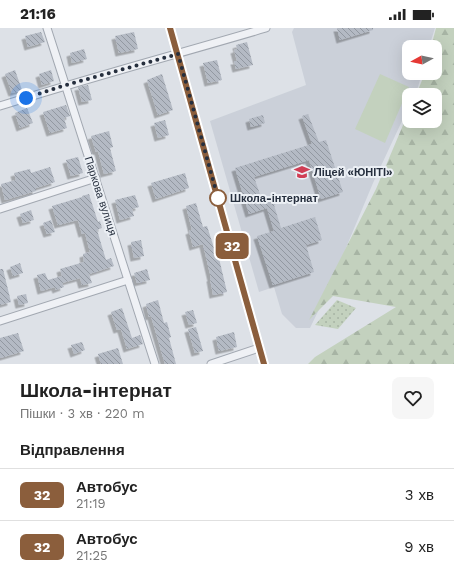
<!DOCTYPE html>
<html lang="uk">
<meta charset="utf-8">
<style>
:root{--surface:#fff;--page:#f6f6f6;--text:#222;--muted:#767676;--line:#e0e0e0}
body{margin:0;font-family:"Work Sans",sans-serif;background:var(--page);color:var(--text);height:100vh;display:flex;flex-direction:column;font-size:15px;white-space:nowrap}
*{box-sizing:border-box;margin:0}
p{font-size:13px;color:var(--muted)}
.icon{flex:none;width:22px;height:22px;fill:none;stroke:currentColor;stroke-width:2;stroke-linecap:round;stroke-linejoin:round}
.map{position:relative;height:336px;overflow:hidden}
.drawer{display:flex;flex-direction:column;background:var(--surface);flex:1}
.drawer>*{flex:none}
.badge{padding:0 8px;border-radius:6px;font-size:14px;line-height:26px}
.needle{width:26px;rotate:262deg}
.tools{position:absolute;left:402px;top:12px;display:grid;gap:8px}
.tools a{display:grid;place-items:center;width:40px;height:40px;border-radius:8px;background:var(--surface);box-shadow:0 4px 16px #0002;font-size:20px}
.you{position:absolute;width:20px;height:20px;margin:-10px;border:3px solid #fff;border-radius:50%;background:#1a73e8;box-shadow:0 0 0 6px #1a73e833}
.map>.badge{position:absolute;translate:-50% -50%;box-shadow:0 0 0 2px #fff}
h2{padding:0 20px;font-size:15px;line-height:36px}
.round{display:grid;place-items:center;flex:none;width:42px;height:42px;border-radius:8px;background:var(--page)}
.headline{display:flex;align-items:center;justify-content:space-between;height:68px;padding:0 20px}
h1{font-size:19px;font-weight:800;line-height:30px}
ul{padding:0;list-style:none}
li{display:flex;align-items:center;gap:12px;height:52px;padding:0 20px;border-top:1px solid var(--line)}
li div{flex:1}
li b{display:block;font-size:15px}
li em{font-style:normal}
li .badge{min-width:44px;font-weight:700;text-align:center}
.status{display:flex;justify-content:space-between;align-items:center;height:28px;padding:0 20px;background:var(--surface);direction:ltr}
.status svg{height:11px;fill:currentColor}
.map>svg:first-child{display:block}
.built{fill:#cbd0d9}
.forest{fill:url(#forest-firs)}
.park{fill:url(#park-dots)}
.garden{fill:#c3d1be}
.building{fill:url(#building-back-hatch);filter:url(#shadow)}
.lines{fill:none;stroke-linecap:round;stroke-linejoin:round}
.street-casing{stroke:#a2a8b1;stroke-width:9}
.street{stroke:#eff1f5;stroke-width:7}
.secondary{stroke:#fff;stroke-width:10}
.line-casing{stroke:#fff;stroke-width:9}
.line{stroke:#8b5e3c;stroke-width:6}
.walk{stroke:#262f3e;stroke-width:4;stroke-dasharray:0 7.2}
.stop-dot{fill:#fff;stroke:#8b5e3c;stroke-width:2}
.labels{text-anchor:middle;stroke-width:4;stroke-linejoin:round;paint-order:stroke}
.poi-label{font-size:11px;font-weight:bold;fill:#262f3e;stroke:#ecf0f5;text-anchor:start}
.street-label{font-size:11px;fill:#262f3e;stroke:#ecf0f5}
.stop-label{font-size:11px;font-weight:bold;fill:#262f3e;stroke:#ecf0f5;text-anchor:start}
</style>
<div class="status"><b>21:16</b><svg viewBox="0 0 49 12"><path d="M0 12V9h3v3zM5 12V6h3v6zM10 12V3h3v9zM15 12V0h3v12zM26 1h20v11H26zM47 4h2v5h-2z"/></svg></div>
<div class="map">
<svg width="454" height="336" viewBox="0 0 454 336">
<defs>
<pattern id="forest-firs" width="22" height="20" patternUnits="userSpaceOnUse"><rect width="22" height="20" fill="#c3d1be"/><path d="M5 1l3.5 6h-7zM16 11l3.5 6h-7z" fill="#a7b4a4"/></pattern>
<pattern id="park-dots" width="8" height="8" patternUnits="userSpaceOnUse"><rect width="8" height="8" fill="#c3d1be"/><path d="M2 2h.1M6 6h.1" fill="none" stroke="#a7b4a4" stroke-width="1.8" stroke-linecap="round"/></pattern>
<pattern id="building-back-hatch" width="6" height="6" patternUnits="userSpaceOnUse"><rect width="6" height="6" fill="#b4bac4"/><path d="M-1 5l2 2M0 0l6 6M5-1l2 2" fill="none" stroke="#9298a1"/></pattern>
<filter id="shadow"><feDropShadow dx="-3.5" dy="3.5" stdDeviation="0" flood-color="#0004"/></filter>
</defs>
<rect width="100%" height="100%" fill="#dde1e7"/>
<polygon class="built" points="294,0 435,0 429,19 409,19 409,45 422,45 418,59 414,67 409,67 409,78 373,155 328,263 310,300 296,300 282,286 274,259 259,264 210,93 306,57 292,4"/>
<polygon class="forest" points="436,0 454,0 454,336 308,336 315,329 396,279 333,268 309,292 376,161 409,83 409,93 435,93 435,67 416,67 425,45 435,45 435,19 431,19"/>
<polygon class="park" points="337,272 356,280 338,301 315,297"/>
<polygon class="garden" points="380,46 409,59 385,115 355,101"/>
<g class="building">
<polygon points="337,0 373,0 373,2 340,12"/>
<polygon points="41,4 45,14 28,19 25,8"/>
<polygon points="134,4 138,21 119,25 115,8"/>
<polygon points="247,14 253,37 236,41 234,33 237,33 234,22 237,21 236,17"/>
<polygon points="84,21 87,31 72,35 70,25"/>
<polygon points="217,32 222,52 208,55 203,35"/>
<polygon points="15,42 22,62 12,65 5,46"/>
<polygon points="51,42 54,53 42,57 39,46"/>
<polygon points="162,46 173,82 158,87 147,52"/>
<polygon points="88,57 92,72 82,74 78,59"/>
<polygon points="66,77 70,88 64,90 67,100 50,105 43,84"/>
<polygon points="27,80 33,95 20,100 15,85"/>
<polygon points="308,86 319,114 326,112 343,164 321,171 309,132 254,149 262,172 273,168 276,176 274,177 281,200 315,189 322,212 306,217 314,244 273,257 257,208 274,203 267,180 249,186 235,140 312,116 302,88"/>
<polygon points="263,87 265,95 251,99 249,91"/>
<polygon points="165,92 169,107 158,110 154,95"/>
<polygon points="109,103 113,119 110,120 116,143 104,146 98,123 96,124 91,108"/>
<polygon points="78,129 83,145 71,148 66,132"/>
<polygon points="50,139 55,154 36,160 36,163 5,172 1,156 16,152 14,145 30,141 31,145"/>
<polygon points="185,145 189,160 156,171 151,155"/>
<polygon points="89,166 98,194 100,193 102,200 97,202 106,232 111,230 114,238 89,246 92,255 82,257 80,250 62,255 64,259 56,262 55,259 41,263 37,247 45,245 48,252 62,248 60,241 84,234 83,226 90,224 85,205 82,206 78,192 58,197 52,178 82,169 82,168"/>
<polygon points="135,167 139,179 132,181 134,188 120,192 115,172"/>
<polygon points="196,175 203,199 207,198 215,223 217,222 227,264 213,267 210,250 211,250 203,216 193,219 189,203 192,202 186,178"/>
<polygon points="31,182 34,192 23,195 20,186"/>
<polygon points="51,192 55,204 47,206 43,195"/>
<polygon points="141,212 144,228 134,230 131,214"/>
<polygon points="20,235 23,245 13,248 10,239"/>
<polygon points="0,241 3,241 11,274 0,277"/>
<polygon points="147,241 150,252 137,255 134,245"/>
<polygon points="26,266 28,275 19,277 17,268"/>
<polygon points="158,272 164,295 167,294 171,309 169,310 176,336 165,336 151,288 149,289 146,276"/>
<polygon points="122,280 132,310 140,307 143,316 127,321 121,301 117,302 111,284"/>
<polygon points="193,282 197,295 189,297 185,284"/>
<polygon points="196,299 203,323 195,325 188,301"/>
<polygon points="234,304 237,319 219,323 216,309"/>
<polygon points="18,305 24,323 0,330 0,310"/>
<polygon points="82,314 85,322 74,326 71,317"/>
<polygon points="118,320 123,336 101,336 98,326"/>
</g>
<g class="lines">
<defs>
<g id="street">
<polyline points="47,0 155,336"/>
<path d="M 0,78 C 88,50 178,26 266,0"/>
<polyline points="0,181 96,150"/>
<polyline points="0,293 128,252"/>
<polyline points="211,336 259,320"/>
</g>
</defs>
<use href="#street" class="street-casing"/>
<use href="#street" class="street"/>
<polyline class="secondary" points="170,0 264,336"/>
</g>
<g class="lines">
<defs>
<polyline id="line" points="170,0 264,336"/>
</defs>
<use href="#line" class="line-casing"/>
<use href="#line" class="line"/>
<polyline class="walk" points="26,70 66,57 178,26 218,170"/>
</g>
<defs>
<symbol id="school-bare" viewBox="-9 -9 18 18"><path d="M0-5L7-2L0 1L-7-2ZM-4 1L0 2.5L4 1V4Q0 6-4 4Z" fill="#d03e55" stroke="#ecf0f5" stroke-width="2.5" paint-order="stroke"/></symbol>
</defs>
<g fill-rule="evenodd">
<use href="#school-bare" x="291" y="133" width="22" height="22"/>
</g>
<circle class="stop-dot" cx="218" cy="170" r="8"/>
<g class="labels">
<g class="poi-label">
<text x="314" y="148">Ліцей «ЮНІТІ»</text>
</g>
<g class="street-label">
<text transform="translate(101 168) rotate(72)" y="4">Паркова вулиця</text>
</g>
<g class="stop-label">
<text x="230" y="174">Школа-інтернат</text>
</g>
</g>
</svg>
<div class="tools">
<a><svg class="needle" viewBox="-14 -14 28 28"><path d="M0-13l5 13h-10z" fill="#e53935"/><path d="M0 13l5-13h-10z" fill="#767676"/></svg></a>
<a><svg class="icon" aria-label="layers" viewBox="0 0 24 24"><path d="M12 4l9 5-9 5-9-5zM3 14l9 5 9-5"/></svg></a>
</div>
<div class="you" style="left:26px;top:70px"></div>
<b class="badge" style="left:232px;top:218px;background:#8b5e3c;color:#fff">32</b>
</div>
<section class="drawer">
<div class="headline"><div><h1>Школа-інтернат</h1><p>Пішки · 3 хв · 220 m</p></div><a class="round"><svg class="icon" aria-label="heart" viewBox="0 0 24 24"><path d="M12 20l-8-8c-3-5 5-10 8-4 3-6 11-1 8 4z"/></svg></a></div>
<h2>Відправлення</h2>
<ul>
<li><span class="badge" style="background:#8b5e3c;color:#fff">32</span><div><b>Автобус</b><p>21:19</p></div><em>3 хв</em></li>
<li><span class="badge" style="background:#8b5e3c;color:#fff">32</span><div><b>Автобус</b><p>21:25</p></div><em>9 хв</em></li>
</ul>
</section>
